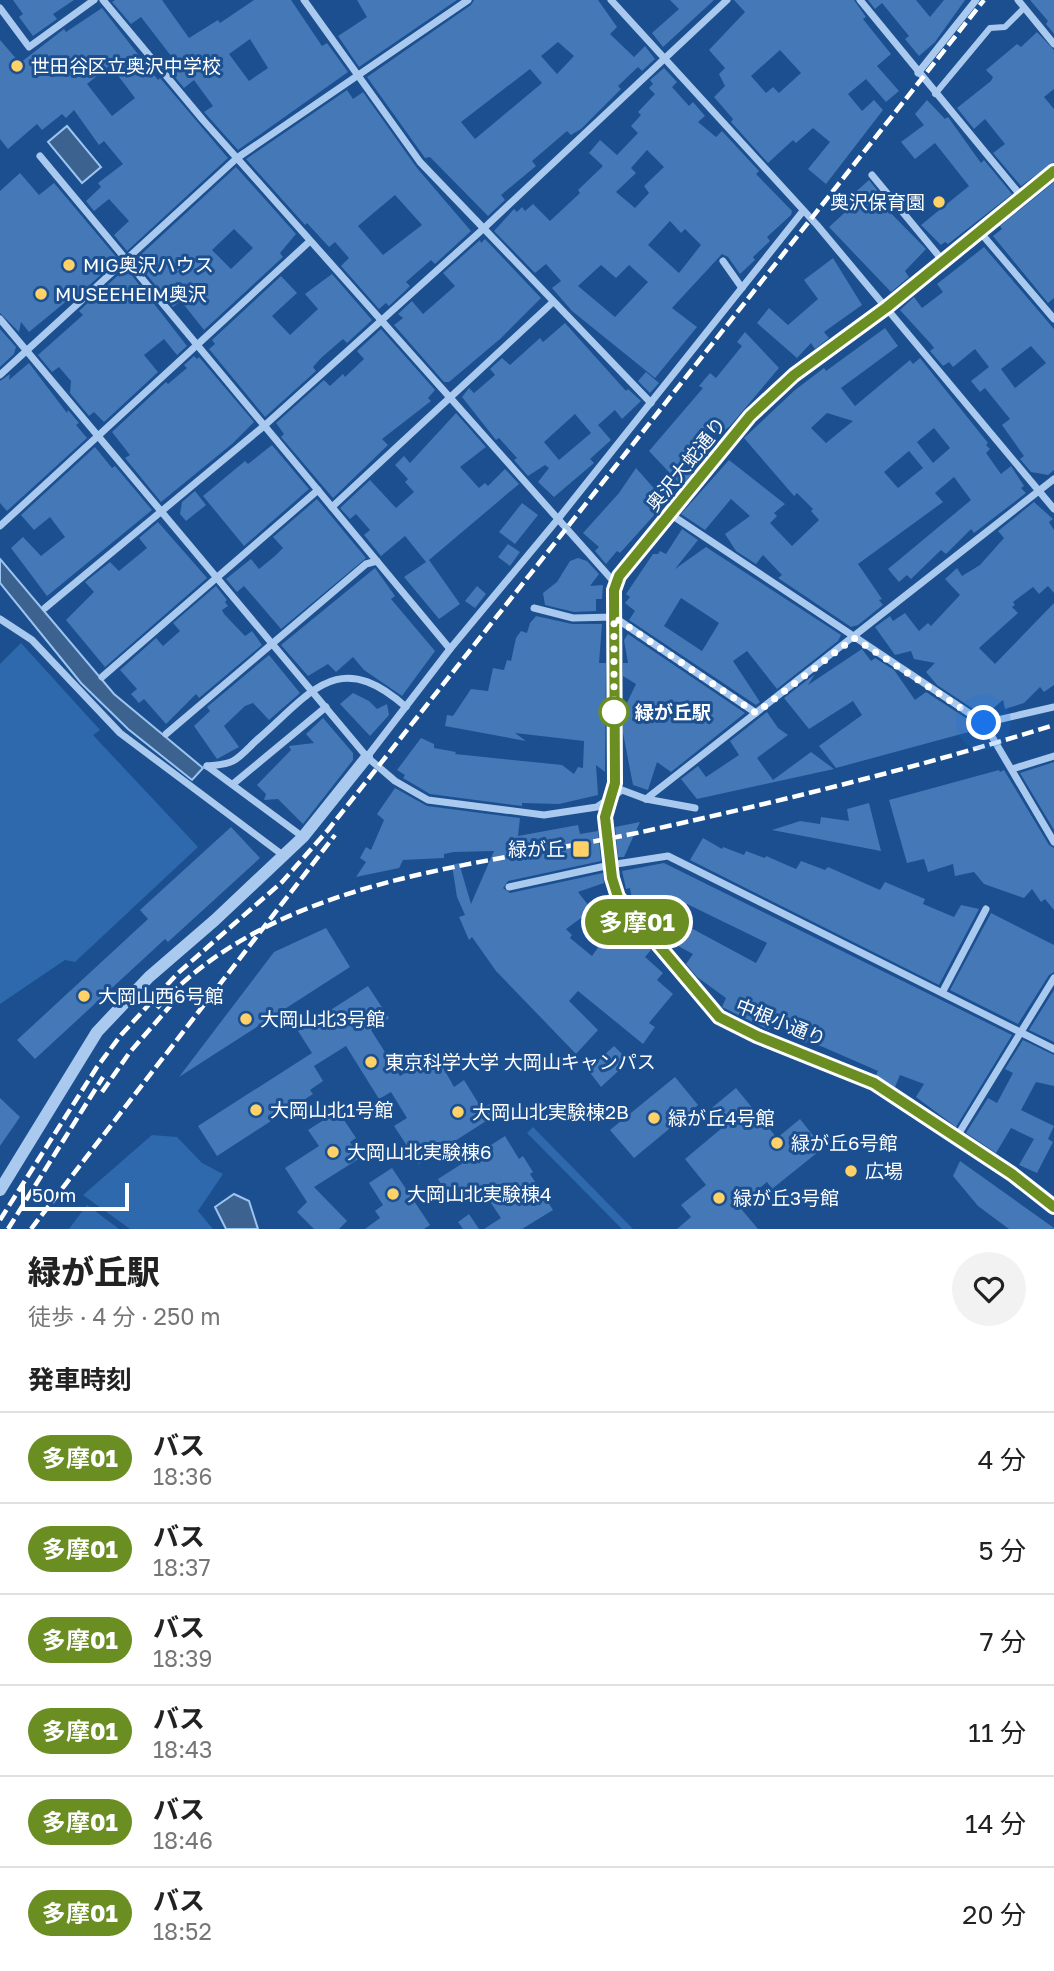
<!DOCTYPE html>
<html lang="ja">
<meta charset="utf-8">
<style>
:root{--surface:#fff;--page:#f2f2f2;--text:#222;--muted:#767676;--line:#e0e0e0}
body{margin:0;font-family:"Golos Text","Noto Sans JP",sans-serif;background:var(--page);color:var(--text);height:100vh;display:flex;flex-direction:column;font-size:26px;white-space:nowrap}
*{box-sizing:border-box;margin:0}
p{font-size:23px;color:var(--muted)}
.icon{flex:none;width:38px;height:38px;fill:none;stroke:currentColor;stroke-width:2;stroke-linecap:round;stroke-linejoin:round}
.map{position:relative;height:1229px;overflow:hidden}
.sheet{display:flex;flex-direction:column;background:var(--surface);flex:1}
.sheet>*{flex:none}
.badge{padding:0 14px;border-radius:23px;font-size:24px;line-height:46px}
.scale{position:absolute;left:21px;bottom:18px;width:108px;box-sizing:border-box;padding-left:7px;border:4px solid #fff;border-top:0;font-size:19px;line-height:24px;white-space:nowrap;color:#fff;-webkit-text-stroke:5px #1b4f8f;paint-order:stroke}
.you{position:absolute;width:35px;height:35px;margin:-18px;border:5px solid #fff;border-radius:50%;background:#1a73e8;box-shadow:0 0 0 10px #1a73e833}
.map>.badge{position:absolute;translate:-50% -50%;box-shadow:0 0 0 4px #fff}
h2{padding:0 28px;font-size:26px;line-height:63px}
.round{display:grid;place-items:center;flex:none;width:74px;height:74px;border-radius:37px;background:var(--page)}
.overview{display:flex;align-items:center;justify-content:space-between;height:119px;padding:0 28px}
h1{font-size:33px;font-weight:800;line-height:52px}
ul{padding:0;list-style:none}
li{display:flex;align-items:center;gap:21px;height:91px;padding:0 28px;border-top:2px solid var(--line)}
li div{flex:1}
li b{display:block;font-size:26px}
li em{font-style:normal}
li .badge{min-width:77px;font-weight:700;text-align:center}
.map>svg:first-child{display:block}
.green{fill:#2e69ad}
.water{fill:#3c6290;stroke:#9cc4f0;stroke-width:2}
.building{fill:#4478b7;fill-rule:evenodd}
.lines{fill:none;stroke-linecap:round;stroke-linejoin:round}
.pedestrian{stroke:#a9c9ee;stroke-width:6}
.minor{stroke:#a9c9ee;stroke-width:7}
.tertiary{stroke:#a9c9ee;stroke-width:12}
.rail{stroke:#fff;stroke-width:4.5;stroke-dasharray:12 5;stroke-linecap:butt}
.line-casing{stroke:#fff;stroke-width:16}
.line{stroke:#6b8e23;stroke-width:10}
.walk{stroke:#fff;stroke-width:7;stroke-dasharray:0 12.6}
.poi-dot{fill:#ffd166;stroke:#1b4f8f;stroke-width:2.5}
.stop-dot{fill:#fff;stroke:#6b8e23;stroke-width:3.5}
.labels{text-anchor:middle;stroke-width:6;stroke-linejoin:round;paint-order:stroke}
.poi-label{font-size:19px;fill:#fff;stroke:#1b4f8f;text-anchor:start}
.street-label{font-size:19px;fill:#fff;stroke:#1b4f8f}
.stop-label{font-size:19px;font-weight:bold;fill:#fff;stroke:#1b4f8f;text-anchor:start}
</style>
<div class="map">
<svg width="1054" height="1229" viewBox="0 0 1054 1229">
<rect width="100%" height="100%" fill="#1b4f8f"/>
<g class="green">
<polygon points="21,643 100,730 93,735 198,847 75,962 65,960 0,1004 0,664"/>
<polygon points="533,1127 633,1229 622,1229 527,1133"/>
<polygon points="152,1135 177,1137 202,1163 223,1174 198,1211 213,1229 130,1229 83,1195"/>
<polygon points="87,1205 119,1229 120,1229 69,1229"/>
</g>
<g class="water">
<polygon points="67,126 101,167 82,183 48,142"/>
<polygon points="0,559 114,694 203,768 192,780 128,729 81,683 0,583"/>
<polygon points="234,1194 249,1201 258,1229 226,1229 215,1207"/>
</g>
<g class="building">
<polygon points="13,0 74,0 53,14 57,19 33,36 19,17 23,14"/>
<path d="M 115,0 L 162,0 L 189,38 L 218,20 L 220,23 L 254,0 L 291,0 L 322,46 L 327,43 L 348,72 L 238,150 L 204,112 L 213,106 L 194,80 L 184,88 L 170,71 L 178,65 L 141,17 L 131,24 L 112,2 ZM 250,39 L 268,68 L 249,81 L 229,54 Z"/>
<polygon points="357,0 457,0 359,67 338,36 367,17"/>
<path d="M 474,0 L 598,0 L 617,27 L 610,34 L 634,57 L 645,46 L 655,59 L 642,71 L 638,67 L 618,86 L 621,89 L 581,129 L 571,135 L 567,131 L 532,161 L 536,166 L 501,195 L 505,200 L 488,216 L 430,157 L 425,158 L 367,77 L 471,5 ZM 558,42 L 574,56 L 557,74 L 541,56 ZM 530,69 L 542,83 L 475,139 L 461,122 Z"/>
<polygon points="670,0 714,0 663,47 652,33 679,9"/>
<path d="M 734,0 L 854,0 L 866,17 L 863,19 L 891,54 L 877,66 L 899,91 L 886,102 L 866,79 L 848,94 L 862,111 L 874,100 L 883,110 L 826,184 L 808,169 L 830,142 L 813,128 L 796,143 L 793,140 L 768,163 L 731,122 L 733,119 L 714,97 L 725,86 L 719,74 L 725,68 L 709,50 L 745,12 ZM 780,50 L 801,73 L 779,93 L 773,87 L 766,93 L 751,76 Z"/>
<polygon points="868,0 916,0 930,17 944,0 965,0 935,42 919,56 905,39 909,36 882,3 875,9"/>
<polygon points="1030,0 1054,0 1054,34 1046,24 1048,21"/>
<path d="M 102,8 L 158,80 L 160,78 L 228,158 L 127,251 L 114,235 L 129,221 L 109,199 L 94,211 L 86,201 L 101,187 L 98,183 L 123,164 L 104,141 L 99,145 L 74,110 L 66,118 L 62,114 L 42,130 L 37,124 L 8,149 L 0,139 L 0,40 L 20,63 L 64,29 L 66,32 ZM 110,65 L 135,98 L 112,116 L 87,84 Z"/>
<polygon points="1037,32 1054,50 1054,89 1044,97 1054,109 1054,162 1021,186 993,153 1005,144 985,119 974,129 957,108 991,81 993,77 986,70 1017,44 1021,47"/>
<path d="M 664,68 L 677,82 L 672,87 L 689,106 L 693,102 L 705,116 L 698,122 L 716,137 L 722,131 L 759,171 L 756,174 L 792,211 L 791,215 L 767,237 L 770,241 L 753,257 L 755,260 L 740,274 L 728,257 L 722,254 L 672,308 L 697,327 L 655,378 L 572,311 L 552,288 L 561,281 L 546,264 L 535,273 L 494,231 L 514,209 L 517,212 L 522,207 L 525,211 L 533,204 L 550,221 L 580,193 L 578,190 L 603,166 L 589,153 L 600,140 L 617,155 L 638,133 L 631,126 L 641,115 L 638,112 L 655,94 L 649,88 L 653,84 L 650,80 ZM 647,150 L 664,167 L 644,186 L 649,193 L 635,208 L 616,192 L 636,173 L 631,168 ZM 670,221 L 681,233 L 685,229 L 701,245 L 679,273 L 648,245 ZM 601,265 L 616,278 L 629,265 L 648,282 L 615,317 L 578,286 Z"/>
<path d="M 347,90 L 353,99 L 363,92 L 417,168 L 471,231 L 435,264 L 431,260 L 406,282 L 410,286 L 404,292 L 389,306 L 386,303 L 379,309 L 341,266 L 349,258 L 335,242 L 329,247 L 307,223 L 305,225 L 246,159 ZM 395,195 L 422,225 L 383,255 L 358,226 Z"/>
<polygon points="927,100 945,119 948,117 981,163 984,160 1012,194 948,244 945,242 941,245 921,225 969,186 935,143 915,159 901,142 924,125 915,114"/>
<path d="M 236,167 L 296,234 L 280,253 L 283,257 L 204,330 L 181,301 L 173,307 L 135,260 ZM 234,229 L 253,248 L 231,269 L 212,250 Z"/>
<polygon points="20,173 39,195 54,183 118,259 71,302 69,299 29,332 21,322 19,332 0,313 0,191"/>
<polygon points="869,180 877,190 872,194 926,249 905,271 909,277 891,292 829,227 852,206 851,196"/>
<polygon points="1054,182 1054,298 1048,303 993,236 1002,229 1000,226"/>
<polygon points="485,239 541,298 500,339 449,382 444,382 394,325 403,318 398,314 412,301 423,314 455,286 443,273 480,240 481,243"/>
<path d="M 984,247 L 1054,329 L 1054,470 L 1048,475 L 1031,472 L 1020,459 L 1024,456 L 1002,425 L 1010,419 L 985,388 L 980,392 L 971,381 L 989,367 L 975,349 L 953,367 L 949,362 L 943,366 L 930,351 L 934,348 L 931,344 L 900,310 L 914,297 L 922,308 L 943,292 L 937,284 ZM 1031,346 L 1046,363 L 1015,388 L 1001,369 Z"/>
<polygon points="833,258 862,305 824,332 829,338 815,349 811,343 797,358 757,323 769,308 788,325 818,299 804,280"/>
<polygon points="126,268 187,346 177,355 164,339 144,355 158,372 104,422 94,412 89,416 70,393 71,381 59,367 52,372 38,355 83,315 79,311"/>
<polygon points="332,274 372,320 347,343 343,339 321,358 313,367 316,371 265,417 209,349 215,344 212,340 281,276 297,293 272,316 290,335 318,309 305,294"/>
<path d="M 565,323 L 626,391 L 628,389 L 641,401 L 622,419 L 615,410 L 598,425 L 611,440 L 590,459 L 594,463 L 554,497 L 538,482 L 549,468 L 545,465 L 528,476 L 514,460 L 517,458 L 499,438 L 496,440 L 462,397 L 469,388 L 474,393 L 495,375 L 490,369 L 502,358 L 510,365 L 540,338 L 543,342 ZM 575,414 L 591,433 L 559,460 L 544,442 Z"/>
<path d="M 885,328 L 898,346 L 841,388 L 855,406 L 910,360 L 913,364 L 920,358 L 988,443 L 986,445 L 990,449 L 986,453 L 1001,474 L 1011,466 L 1024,486 L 1021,488 L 1026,493 L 974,533 L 971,529 L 946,554 L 941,550 L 911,579 L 907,575 L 899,582 L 888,569 L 971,500 L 954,477 L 935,493 L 943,502 L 858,564 L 882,599 L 879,600 L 883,605 L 858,625 L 851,627 L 778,578 L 782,575 L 763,555 L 756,564 L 736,551 L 725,534 L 750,516 L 731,499 L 705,530 L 681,514 L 729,460 L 785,504 L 774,513 L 777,516 L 770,523 L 792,546 L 819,520 L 811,511 L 813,509 L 797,493 L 794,496 L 744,438 L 795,390 L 824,368 L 826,371 ZM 827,413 L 853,421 L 826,443 L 811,428 ZM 934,428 L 950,448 L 933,463 L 917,442 ZM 909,451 L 923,468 L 898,488 L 884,472 Z"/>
<polygon points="0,329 16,347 14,354 0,367"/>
<polygon points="381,329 435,390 428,398 431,401 382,439 388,445 333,498 281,437 284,434 276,423 324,380 330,386 343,374 345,377 364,359 357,351"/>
<polygon points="745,332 779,368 730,426 722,432 718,429 683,466 692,474 682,486 649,451 703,388 699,386 710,373 716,378 742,346 737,342"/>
<polygon points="194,356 197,359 199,357 254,422 232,444 161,502 125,458 130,455 112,432 166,382 168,384 187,368 184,365"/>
<polygon points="29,363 67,413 68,410 79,423 76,425 87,438 7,511 0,503 0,381 10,374 9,380"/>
<polygon points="646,372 659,383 650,393 638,381"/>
<polygon points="456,413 486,447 460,467 479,488 485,483 488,486 505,469 519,484 429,560 460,604 439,619 404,577 426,562 405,536 381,556 364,535 370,530 356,514 350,519 340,508 370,480 396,508 414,492 405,482 408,479 395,465 404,456 410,463"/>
<polygon points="272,445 309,489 244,546 203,496 245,461 248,464"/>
<polygon points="95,447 112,468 115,466 152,510 47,596 11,548 23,537 41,556 65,537 50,517 34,530 21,515"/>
<polygon points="636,468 666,502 620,553 617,551 606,564 595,551 599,547 583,533 619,493"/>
<polygon points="195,491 206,505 186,521 180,514 182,502"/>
<polygon points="317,499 366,558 281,629 244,586 237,592 226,579 251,559 259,569 275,556 283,548 273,537"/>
<polygon points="1034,502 1053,519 1049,522 1054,530 1054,593 1048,586 1039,594 1033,587 1013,602 1015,605 1012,607 1018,613 979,648 995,664 1054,603 1054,685 1044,692 1040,687 1024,703 1005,709 1003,700 984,716 937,685 926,672 935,663 914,659 911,651 895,655 875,627 890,616 893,621 905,613 919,631 928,623 931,626 960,595 945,579 957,568 962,576 980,565 1004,538 998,531"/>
<polygon points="522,503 538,515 515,544 499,532"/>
<polygon points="158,522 207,578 105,667 66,620 94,592 85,582 110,562 119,571 147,548 139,538"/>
<path d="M 682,529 L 698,540 L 675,569 L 706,547 L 841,635 L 838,641 L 777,689 L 747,651 L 733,661 L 760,702 L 756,705 L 629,620 L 635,611 L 625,603 L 630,597 L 626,594 L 653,554 L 658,554 L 660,551 L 666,554 ZM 681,598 L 719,623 L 702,651 L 664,626 Z"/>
<polygon points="508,544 520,552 510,566 498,557"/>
<polygon points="578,558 587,561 599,574 590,586 603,585 602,599 596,599 596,611 574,612 545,605 543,593 557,582 570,561"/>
<polygon points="375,568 395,596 391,599 435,651 402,696 364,670 353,657 336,672 328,664 308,676 281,645"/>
<polygon points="216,586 227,600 225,602 228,606 222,610 224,614 245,636 252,631 262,645 199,698 196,694 166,724 144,699 139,703 131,694 137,689 120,670 156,638 163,646 180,631 173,623"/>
<polygon points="477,586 486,594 475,608 465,601"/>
<polygon points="536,616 572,624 602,624 599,663 606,663 605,772 596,765 598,795 559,804 522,803 522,806 430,794 403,778 405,775 397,770 421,738 434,744 434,748 456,752 455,754 562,765 574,774 578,767 583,768 584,741 515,733 526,741 445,726 447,715 453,716 471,689 488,691 493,668 504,670 507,660 511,661 516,638 521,631 527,633 530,623"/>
<polygon points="628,634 745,713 671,772 657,762 648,790 633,785 623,733 623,711 636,684 623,676 623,663 628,663 624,640"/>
<polygon points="862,649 871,661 875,658 894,670 915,700 926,692 975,724 976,730 836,768 819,746 862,715 853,701 809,729 784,698 815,674 808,685"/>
<polygon points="269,655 300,693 269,720 253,703 245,706 224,726 239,747 217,759 194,726 210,711 207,707"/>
<polygon points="353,693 369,701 377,709 387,704 389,715 370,736 340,704"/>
<polygon points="767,712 778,728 788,735 757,758 773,780 811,752 834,769 697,799 681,779 698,766 706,777 739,755 730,741"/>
<polygon points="323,718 353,753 353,760 303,824 278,799 264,800 266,794 257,785 291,750 289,746 314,743 306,734"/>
<polygon points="1054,762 1054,830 1020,773"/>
<polygon points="999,770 1000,772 1004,770 1049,845 1054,848 1054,910 1045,899 1041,902 1032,889 1024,898 984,884 974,872 955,876 953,864 928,872 924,859 907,863 889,800"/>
<polygon points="395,788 427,806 520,818 518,836 578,825 580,834 598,831 601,861 508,881 503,888 510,893 603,873 604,883 578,892 592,910 566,929 572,935 570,938 592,956 607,935 625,919 651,950 645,957 663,973 657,980 673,994 649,1023 655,1027 643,1044 578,991 569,1001 598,1030 576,1054 496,971 472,937 469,940 459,917 465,915 457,897 452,865 459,863 471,904 494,851 454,852 444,854 444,858 403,860 399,868 356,877 366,862 360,858 366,847 371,850 384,820 377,814"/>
<polygon points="869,803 881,851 772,830 800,821 820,824 821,817 849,821 847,809"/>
<polygon points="640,822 624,857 618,857 615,827"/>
<polygon points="231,827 260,858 168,942 165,939 35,1059 17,1040 148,919 140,910"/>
<polygon points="703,838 722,849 723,847 744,855 746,851 765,858 766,856 796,869 801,861 825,870 828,867 880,890 885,882 925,899 923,904 954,917 961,905 979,909 939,985 690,860"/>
<path d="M 664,863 L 1012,1035 L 956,1127 L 916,1097 L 924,1084 L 900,1075 L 895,1087 L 876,1075 L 878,1071 L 823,1047 L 807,1041 L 806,1043 L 796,1038 L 798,1034 L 784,1028 L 772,1023 L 769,1030 L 722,1007 L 726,998 L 697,977 L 686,964 L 693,954 L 665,939 L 632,900 L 630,888 L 626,889 L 622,871 ZM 687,904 L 767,943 L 756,963 L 678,921 Z"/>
<polygon points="991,913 1054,945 1054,972 1049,975 1018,1024 950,990"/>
<polygon points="326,928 350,967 179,1077 274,952"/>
<polygon points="368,986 389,1018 371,1030 400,1076 435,1053 454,1087 464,1080 482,1109 491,1103 497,1114 419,1164 394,1126 407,1118 391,1092 379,1099 346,1046 314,1066 323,1081 310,1090 313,1094 217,1156 198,1126 312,1053 298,1031"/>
<polygon points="1054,990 1054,1042 1029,1030"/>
<polygon points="1023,1040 1054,1055 1054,1086 1036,1082 1021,1110 1054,1126 1048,1139 1053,1142 1037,1173 1019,1165 1034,1139 1011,1128 996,1153 966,1133 988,1098 997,1103 1013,1073 1005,1069"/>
<polygon points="614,1046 629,1061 601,1087 588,1070"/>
<polygon points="675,1077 698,1105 634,1158 610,1130"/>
<polygon points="736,1088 777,1138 800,1119 823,1148 772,1189 767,1182 738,1205 758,1229 677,1229 691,1217 681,1205 706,1185 685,1159 722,1128 708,1111"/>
<polygon points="0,1098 20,1117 0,1146"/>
<polygon points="338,1111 356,1138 350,1142 360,1158 314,1187 347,1221 339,1229 314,1229 297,1212 307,1202 285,1168 319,1146 308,1130"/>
<polygon points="505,1136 519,1159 523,1156 533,1172 530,1174 553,1210 522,1229 484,1229 501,1218 487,1197 477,1203 467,1188 450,1199 438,1179"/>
<polygon points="960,1161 1054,1228 1054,1229 1009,1229 978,1206 953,1176"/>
<polygon points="392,1168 430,1225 424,1229 365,1229 380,1218 375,1211 383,1205 369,1183"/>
<polygon points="469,1214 479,1229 463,1229 458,1222"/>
</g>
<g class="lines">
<polyline class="pedestrian" points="935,94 990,28 1005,27 1024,8"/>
<g class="minor">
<polyline points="103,0 203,120 615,583"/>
<polyline points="304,0 420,162 651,403"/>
<polyline points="611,0 817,225 1054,509"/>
<polyline points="860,0 1022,197"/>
<polyline points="1018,0 1054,44"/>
<polyline points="0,8 29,47 94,0"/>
<polyline points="918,73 976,0"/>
<polyline points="40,156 450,649"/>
<polyline points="872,175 943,261"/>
<polyline points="980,232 1054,319"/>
<polyline points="723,261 742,288"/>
<polyline points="0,319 367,757 395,781 428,800 544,815 597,807 622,790 646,799 695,808"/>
<polyline points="0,375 237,158 468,0"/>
<polyline points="332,507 553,302"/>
<polyline points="670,514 984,723 1054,842"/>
<polyline points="0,526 310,241"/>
<polyline points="45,608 264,426 483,229 727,0"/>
<polyline points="534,608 573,618 614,617 756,713"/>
<polyline points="0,619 32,640 120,733 284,856"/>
<polyline points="102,677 318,490"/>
<polyline points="984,723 1054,707"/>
<polyline points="166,734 366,564 377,561"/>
<polyline points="367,757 450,649 558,519 803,211"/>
<path d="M 207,766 C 215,765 226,765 233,761 C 242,756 250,746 258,739 C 312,692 338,647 406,707"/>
<polyline points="207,766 303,837"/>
<polyline points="1012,769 1054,756"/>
<polyline points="233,784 326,707"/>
<polyline points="646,799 1054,479"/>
<polyline points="509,887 610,865 668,856 1054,1049"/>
<polyline points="943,991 986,909"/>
<polyline points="956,1138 1054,978"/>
</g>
<g class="tertiary">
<polyline points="1054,171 887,307 794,375 750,416 619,576 614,590 615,783 605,817 612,878 618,897 719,1017 757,1036 874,1083 1001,1167 1054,1207"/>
<polyline points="0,1190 97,1032 149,977 215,920 303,837 367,757"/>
</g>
<g class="rail">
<path d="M 157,1008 C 282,872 487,867 655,829 C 790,799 923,766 1054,725"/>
<polyline points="102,1092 130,1052 171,1005"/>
<polyline points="0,1220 97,1067 121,1035 178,973 282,882 328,830 984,0"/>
<polyline points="8,1229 103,1077"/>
<polyline points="31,1229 335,835"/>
</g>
</g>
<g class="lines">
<defs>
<polyline id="line" points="1054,171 887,307 794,375 750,416 619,576 614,590 615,783 605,817 612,878 618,897 719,1017 757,1036 874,1083 1012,1174 1054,1207"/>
</defs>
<use href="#line" class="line-casing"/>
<use href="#line" class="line"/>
<polyline class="walk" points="614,712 614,617 756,713 854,638 984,723"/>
</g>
<g class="poi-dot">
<circle cx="17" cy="66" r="7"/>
<circle cx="939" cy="202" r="7"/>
<circle cx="69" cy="265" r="7"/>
<circle cx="41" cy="294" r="7"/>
<rect x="572" y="840" width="18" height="18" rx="3.5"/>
<circle cx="84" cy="996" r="7"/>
<circle cx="246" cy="1019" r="7"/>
<circle cx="371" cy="1062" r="7"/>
<circle cx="256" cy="1110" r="7"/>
<circle cx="458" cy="1112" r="7"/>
<circle cx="654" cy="1118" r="7"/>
<circle cx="777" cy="1143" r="7"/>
<circle cx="333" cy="1152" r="7"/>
<circle cx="851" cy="1171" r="7"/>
<circle cx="393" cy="1194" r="7"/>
<circle cx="719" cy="1198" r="7"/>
</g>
<circle class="stop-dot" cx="614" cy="712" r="14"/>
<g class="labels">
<g class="poi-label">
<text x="31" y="73">世田谷区立奥沢中学校</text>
<text x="925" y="209" text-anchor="end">奥沢保育園</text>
<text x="83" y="272">MIG奥沢ハウス</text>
<text x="55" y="301">MUSEEHEIM奥沢</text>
<text x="565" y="856" text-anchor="end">緑が丘</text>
<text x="98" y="1003">大岡山西6号館</text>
<text x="260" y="1026">大岡山北3号館</text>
<text x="385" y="1069">東京科学大学 大岡山キャンパス</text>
<text x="270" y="1117">大岡山北1号館</text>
<text x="472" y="1119">大岡山北実験棟2B</text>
<text x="668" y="1125">緑が丘4号館</text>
<text x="791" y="1150">緑が丘6号館</text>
<text x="347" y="1159">大岡山北実験棟6</text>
<text x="865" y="1178">広場</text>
<text x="407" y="1201">大岡山北実験棟4</text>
<text x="733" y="1205">緑が丘3号館</text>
</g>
<g class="street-label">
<text transform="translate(686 464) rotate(-51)" y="7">奥沢大蛇通り</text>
<text transform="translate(781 1022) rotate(22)" y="7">中根小通り</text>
</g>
<g class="stop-label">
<text x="635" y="719">緑が丘駅</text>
</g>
</g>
</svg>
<div class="scale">50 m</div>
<div class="you" style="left:984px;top:723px"></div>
<b class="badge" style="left:637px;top:922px;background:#6b8e23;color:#fff">多摩01</b>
</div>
<section class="sheet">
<div class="overview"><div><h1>緑が丘駅</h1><p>徒歩 · 4 分 · 250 m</p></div><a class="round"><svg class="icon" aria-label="heart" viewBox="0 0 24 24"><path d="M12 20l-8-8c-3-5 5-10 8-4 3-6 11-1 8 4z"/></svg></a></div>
<h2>発車時刻</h2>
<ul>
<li><span class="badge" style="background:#6b8e23;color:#fff">多摩01</span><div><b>バス</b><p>18:36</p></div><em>4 分</em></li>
<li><span class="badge" style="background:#6b8e23;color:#fff">多摩01</span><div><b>バス</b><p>18:37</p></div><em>5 分</em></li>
<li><span class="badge" style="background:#6b8e23;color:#fff">多摩01</span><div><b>バス</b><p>18:39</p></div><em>7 分</em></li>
<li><span class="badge" style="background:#6b8e23;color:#fff">多摩01</span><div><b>バス</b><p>18:43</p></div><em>11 分</em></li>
<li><span class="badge" style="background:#6b8e23;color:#fff">多摩01</span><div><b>バス</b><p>18:46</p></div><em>14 分</em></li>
<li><span class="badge" style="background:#6b8e23;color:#fff">多摩01</span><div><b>バス</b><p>18:52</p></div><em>20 分</em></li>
</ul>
</section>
